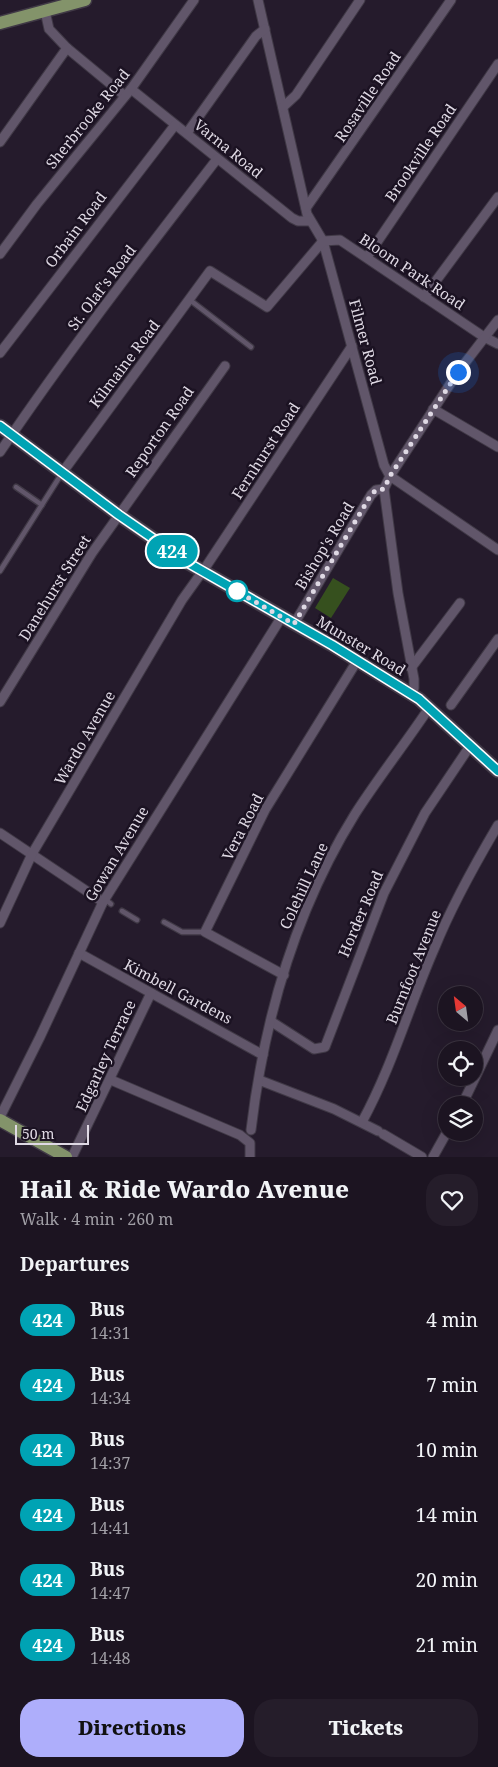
<!DOCTYPE html>
<meta charset="utf-8">
<style>
:root{--surface:#1c1421;--page:#251d2a;--text:#f1f3f6;--muted:#a09ea5;--line:#3a333f;--accent:#aeaefb}
body{margin:0;font-family:"Noto Serif",serif;background:var(--page);color:var(--text);height:100vh;display:flex;flex-direction:column;font-size:19px;white-space:nowrap}
*{box-sizing:border-box;margin:0}
p{font-size:16px;color:var(--muted)}
.icon{flex:none;width:28px;height:28px;fill:none;stroke:currentColor;stroke-width:2;stroke-linecap:round;stroke-linejoin:round}
.map{position:relative;height:1157px;overflow:hidden}
.details{display:flex;flex-direction:column;background:var(--surface);flex:1}
.details>*{flex:none}
.badge{padding:0 10px;border-radius:16px;font-size:18px;line-height:32px}
.needle{width:32px;rotate:331deg}
.controls{position:absolute;left:438px;top:986px;display:grid;gap:10px}
.controls a{display:grid;place-items:center;width:45px;height:45px;border-radius:50%;background:var(--surface);box-shadow:0 5px 20px #0002,0 0 0 1px var(--line);font-size:25px}
.scale{position:absolute;left:15px;bottom:12px;width:74px;box-sizing:border-box;padding-left:5px;border:2px solid #dfd9e4;border-top:0;font-size:14px;line-height:18px;white-space:nowrap;color:#dfd9e4;-webkit-text-stroke:4px #1b1222;paint-order:stroke}
.you{position:absolute;width:25px;height:25px;margin:-12px;border:4px solid #fff;border-radius:50%;background:#1a73e8;box-shadow:0 0 0 8px #1a73e833}
.map>.badge{position:absolute;translate:-50% -50%;box-shadow:0 0 0 2px #fff}
h2{padding:0 20px;font-size:19px;line-height:45px}
.round{display:grid;place-items:center;flex:none;width:52px;height:52px;border-radius:20px;background:var(--page)}
.head{display:flex;align-items:center;justify-content:space-between;height:85px;padding:0 20px}
h1{font-size:24px;font-weight:800;line-height:38px}
.primary-button{display:flex;gap:10px;margin-top:auto;padding:10px 20px}
.primary-button a{flex:1;height:58px;border-radius:20px;background:var(--accent);color:#111;font-size:20px;font-weight:800;line-height:58px;text-align:center}
.primary-button a+a{background:var(--page);color:var(--text)}
ul{padding:0;list-style:none}
li{display:flex;align-items:center;gap:15px;height:65px;padding:0 20px}
li div{flex:1}
li b{display:block;font-size:19px}
li em{font-style:normal}
li .badge{min-width:55px;font-weight:700;text-align:center}
.map>svg:first-child{display:block}
.pitch{fill:#36501e}
.lines{fill:none;stroke-linecap:round;stroke-linejoin:round}
.lane-casing{stroke:#403946;stroke-width:7}
.street-casing{stroke:#403946;stroke-width:11}
.secondary-casing{stroke:#403946;stroke-width:15}
.primary-casing{stroke:#403946;stroke-width:15}
.lane{stroke:#61566a;stroke-width:4.5}
.street{stroke:#61566a;stroke-width:9}
.secondary{stroke:#61566a;stroke-width:12}
.primary{stroke:#83936a;stroke-width:12}
.line-casing{stroke:#fff;stroke-width:11}
.line{stroke:#00a3b4;stroke-width:8}
.walk{stroke:#dfd9e4;stroke-width:5;stroke-dasharray:0 9}
.stop-dot{fill:#fff;stroke:#00a3b4;stroke-width:2.5}
.labels{text-anchor:middle;stroke-width:5;stroke-linejoin:round;paint-order:stroke}
.street-label{font-size:15px;fill:#dfd9e4;stroke:#1b1222}
</style>
<div class="map">
<svg width="498" height="1157" viewBox="0 0 498 1157">
<rect width="100%" height="100%" fill="#251b2c"/>
<polygon class="pitch" points="333,578 350,588 331,618 315,608"/>
<g class="lines">
<defs>
<g id="lane">
<polyline points="190,300 251,347"/>
<polyline points="16,487 42,505"/>
<polyline points="0,571 62,473"/>
<polyline points="105,899 111,904"/>
<polyline points="122,911 137,920"/>
<polyline points="164,922 182,932 205,932"/>
</g>
<g id="street">
<polyline points="258,0 307,214 323,241 384,465 390,476 498,550"/>
<polyline points="45,11 49,29 67,48 125,96"/>
<polyline points="131,89 292,218 298,221 310,221"/>
<polyline points="283,107 296,95 360,0"/>
<polyline points="187,133 256,36 265,29"/>
<polyline points="0,142 67,48"/>
<polyline points="306,208 451,0"/>
<polyline points="0,254 37,204 131,89 194,0"/>
<polyline points="367,257 498,64"/>
<polyline points="424,297 498,197"/>
<polyline points="0,353 175,125"/>
<polyline points="433,409 498,447"/>
<path d="M 0,452 C 68,351 143,255 217,159"/>
<polyline points="62,473 210,271 267,307 323,241 340,240 484,337 498,344"/>
<polyline points="294,624 371,495 376,490 384,489"/>
<polyline points="411,668 460,603"/>
<polyline points="411,694 414,688 414,679 398,593 384,489 390,476 458,372 498,320"/>
<polyline points="0,702 92,553 225,366"/>
<polyline points="451,705 498,639"/>
<polyline points="0,833 103,902"/>
<polyline points="0,923 32,854 182,600 207,565 352,346"/>
<polyline points="79,953 263,1055"/>
<polyline points="284,975 205,932 265,810 357,661"/>
<polyline points="272,1022 314,1049 325,1047 384,893 425,813 470,746"/>
<polyline points="111,1080 240,1135 250,1143 250,1157"/>
<polyline points="259,1080 334,1109 378,1131"/>
<polyline points="462,1105 498,1030"/>
<polyline points="0,1117 40,1037 103,902 281,618"/>
<path d="M 362,1122 C 393,1065 409,1006 435,947 C 452,905 475,864 498,825"/>
<path d="M 251,1130 C 264,1020 296,909 355,814 C 378,778 405,744 429,708"/>
<polyline points="383,1134 422,1157"/>
<polyline points="72,1157 151,993"/>
<polyline points="433,1157 447,1132"/>
</g>
<polyline id="secondary" points="0,426 119,515 190,564 332,645 419,699 498,771"/>
<g id="primary">
<polyline points="0,23 85,0"/>
<polyline points="0,1120 66,1157"/>
</g>
</defs>
<use href="#lane" class="lane-casing"/>
<use href="#street" class="street-casing"/>
<use href="#secondary" class="secondary-casing"/>
<use href="#primary" class="primary-casing"/>
<use href="#lane" class="lane"/>
<use href="#street" class="street"/>
<use href="#secondary" class="secondary"/>
<use href="#primary" class="primary"/>
</g>
<g class="lines">
<defs>
<polyline id="line" points="0,426 119,515 190,564 332,645 419,699 498,771"/>
</defs>
<use href="#line" class="line-casing"/>
<use href="#line" class="line"/>
<polyline class="walk" points="237,591 231,588 294,624 371,495 376,490 384,489 390,476 458,372"/>
</g>
<circle class="stop-dot" cx="237" cy="591" r="10"/>
<g class="labels">
<g class="street-label">
<text transform="translate(368 97) rotate(-56)" y="5">Rosaville Road</text>
<text transform="translate(88 119) rotate(-51)" y="5">Sherbrooke Road</text>
<text transform="translate(228 149) rotate(39)" y="5">Varna Road</text>
<text transform="translate(421 153) rotate(-56)" y="5">Brookville Road</text>
<text transform="translate(76 230) rotate(-53)" y="5">Orbain Road</text>
<text transform="translate(412 272) rotate(34)" y="5">Bloom Park Road</text>
<text transform="translate(102 288) rotate(-53)" y="5">St. Olaf's Road</text>
<text transform="translate(365 342) rotate(75)" y="5">Filmer Road</text>
<text transform="translate(125 364) rotate(-53)" y="5">Kilmaine Road</text>
<text transform="translate(160 432) rotate(-55)" y="5">Reporton Road</text>
<text transform="translate(266 451) rotate(-57)" y="5">Fernhurst Road</text>
<text transform="translate(325 546) rotate(-59)" y="5">Bishop's Road</text>
<text transform="translate(55 588) rotate(-58)" y="5">Danehurst Street</text>
<text transform="translate(361 646) rotate(31)" y="5">Munster Road</text>
<text transform="translate(85 738) rotate(-60)" y="5">Wardo Avenue</text>
<text transform="translate(243 827) rotate(-63)" y="5">Vera Road</text>
<text transform="translate(117 854) rotate(-59)" y="5">Gowan Avenue</text>
<text transform="translate(304 886) rotate(-65)" y="5">Colehill Lane</text>
<text transform="translate(361 914) rotate(-67)" y="5">Horder Road</text>
<text transform="translate(414 967) rotate(-68)" y="5">Burnfoot Avenue</text>
<text transform="translate(178 992) rotate(28)" y="5">Kimbell Gardens</text>
<text transform="translate(106 1056) rotate(-65)" y="5">Edgarley Terrace</text>
</g>
</g>
</svg>
<div class="controls">
<a><svg class="needle" viewBox="-14 -14 28 28"><path d="M0-13l5 13h-10z" fill="#e53935"/><path d="M0 13l5-13h-10z" fill="#a09ea5"/></svg></a>
<a><svg class="icon" aria-label="locate" viewBox="0 0 24 24"><circle cx="12" cy="12" r="6"/><path d="M12 2v4M12 18v4M2 12h4M18 12h4"/></svg></a>
<a><svg class="icon" aria-label="layers" viewBox="0 0 24 24"><path d="M12 4l9 5-9 5-9-5zM3 14l9 5 9-5"/></svg></a>
</div>
<div class="scale">50 m</div>
<div class="you" style="left:458px;top:372px"></div>
<b class="badge" style="left:172px;top:551px;background:#00a3b4;color:#fff">424</b>
</div>
<section class="details">
<div class="head"><div><h1>Hail &amp; Ride Wardo Avenue</h1><p>Walk · 4 min · 260 m</p></div><a class="round"><svg class="icon" aria-label="heart" viewBox="0 0 24 24"><path d="M12 20l-8-8c-3-5 5-10 8-4 3-6 11-1 8 4z"/></svg></a></div>
<h2>Departures</h2>
<ul>
<li><span class="badge" style="background:#00a3b4;color:#fff">424</span><div><b>Bus</b><p>14:31</p></div><em>4 min</em></li>
<li><span class="badge" style="background:#00a3b4;color:#fff">424</span><div><b>Bus</b><p>14:34</p></div><em>7 min</em></li>
<li><span class="badge" style="background:#00a3b4;color:#fff">424</span><div><b>Bus</b><p>14:37</p></div><em>10 min</em></li>
<li><span class="badge" style="background:#00a3b4;color:#fff">424</span><div><b>Bus</b><p>14:41</p></div><em>14 min</em></li>
<li><span class="badge" style="background:#00a3b4;color:#fff">424</span><div><b>Bus</b><p>14:47</p></div><em>20 min</em></li>
<li><span class="badge" style="background:#00a3b4;color:#fff">424</span><div><b>Bus</b><p>14:48</p></div><em>21 min</em></li>
</ul>
<div class="primary-button"><a>Directions</a><a>Tickets</a></div>
</section>
